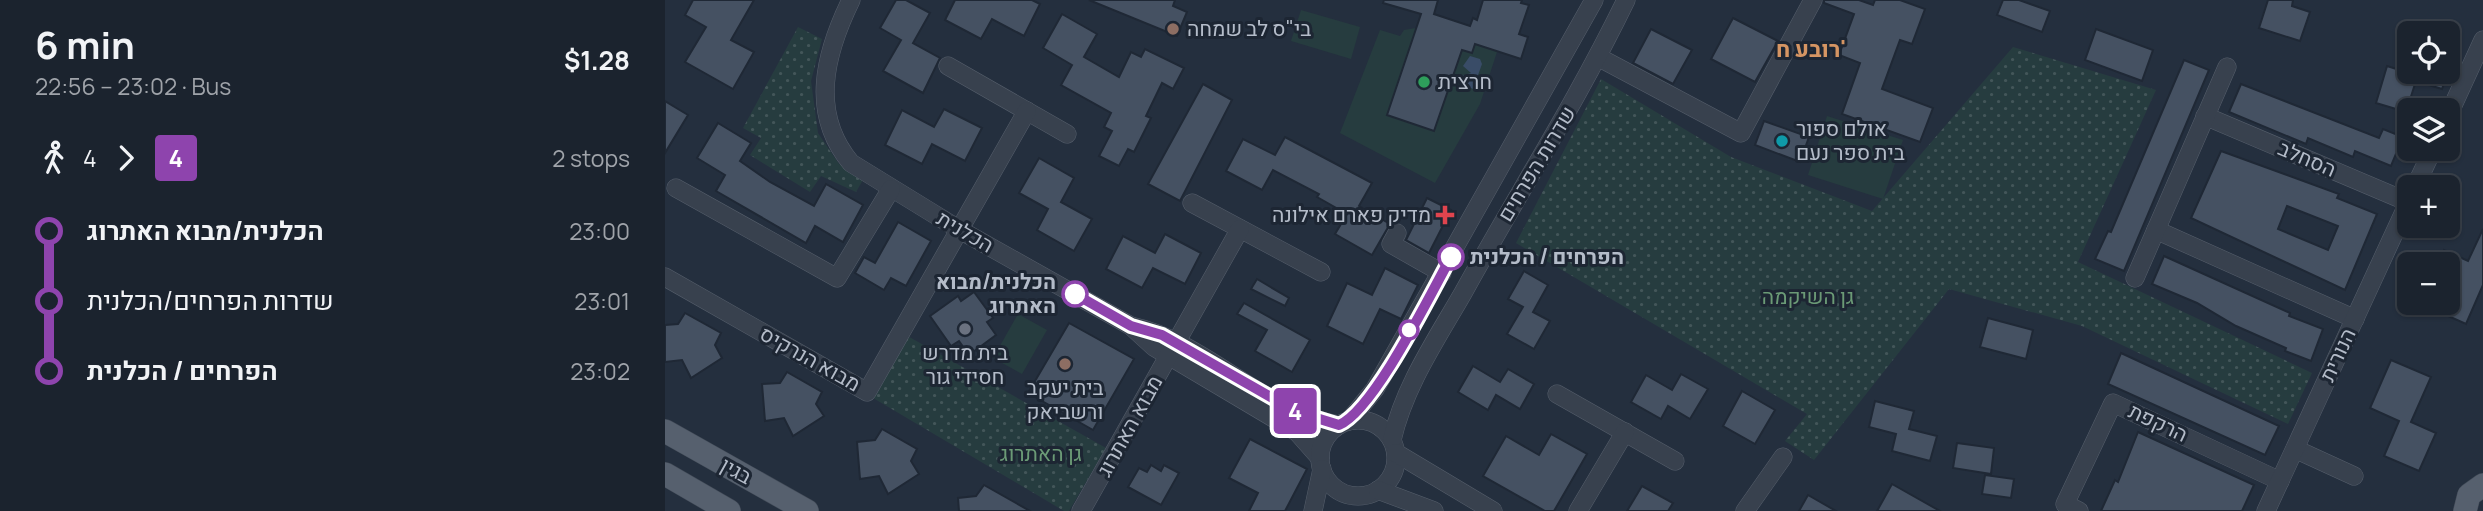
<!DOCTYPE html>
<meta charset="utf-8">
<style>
:root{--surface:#1b232e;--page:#282f3a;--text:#f1f3f6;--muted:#a0a4aa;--line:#39404a}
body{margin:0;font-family:Manrope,Heebo,sans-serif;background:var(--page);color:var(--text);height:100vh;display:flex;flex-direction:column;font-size:26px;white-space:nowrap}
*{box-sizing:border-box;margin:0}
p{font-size:23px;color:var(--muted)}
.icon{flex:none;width:38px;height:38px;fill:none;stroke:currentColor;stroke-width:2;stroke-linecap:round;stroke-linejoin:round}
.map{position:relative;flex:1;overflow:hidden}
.sheet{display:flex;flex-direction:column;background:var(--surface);width:665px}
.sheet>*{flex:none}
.badge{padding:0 14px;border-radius:5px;font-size:24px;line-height:46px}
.buttons{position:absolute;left:1732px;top:21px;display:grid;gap:14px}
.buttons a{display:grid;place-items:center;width:63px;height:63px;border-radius:10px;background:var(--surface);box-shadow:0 2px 5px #0004,0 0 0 2px var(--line);font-size:35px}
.map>.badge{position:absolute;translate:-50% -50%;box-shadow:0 0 0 4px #fff}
.legs{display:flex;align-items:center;gap:10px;height:77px;padding:0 35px;font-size:23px}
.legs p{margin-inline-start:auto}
.summary{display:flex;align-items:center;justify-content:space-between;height:119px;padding:0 35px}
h1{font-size:38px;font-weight:700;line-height:52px}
ul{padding:0 35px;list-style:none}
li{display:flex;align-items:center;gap:24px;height:70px;font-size:26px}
li i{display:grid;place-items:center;width:10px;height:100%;margin:0 9px;background:currentColor}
li i::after{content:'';width:18px;height:18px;margin:-9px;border:5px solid;border-radius:50%;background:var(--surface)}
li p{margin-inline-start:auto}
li:first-child i{background:linear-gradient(#0000 50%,currentColor 0)}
li:last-child i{background:linear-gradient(currentColor 50%,#0000 0)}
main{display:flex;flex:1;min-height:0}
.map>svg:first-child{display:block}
.green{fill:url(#green-dots)}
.pitch{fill:#263c3f}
.water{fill:#394c67}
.building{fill:#455162;stroke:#1f2835;stroke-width:2;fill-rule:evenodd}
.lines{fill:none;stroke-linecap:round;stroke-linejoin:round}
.minor-casing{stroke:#565f6c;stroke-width:19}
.major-casing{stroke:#414a57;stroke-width:24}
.minor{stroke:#38414e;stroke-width:18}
.major{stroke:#56606e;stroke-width:23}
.line-1-casing{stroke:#fff;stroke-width:16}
.line-1{stroke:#8e44ad;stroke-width:10}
.education-dot{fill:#8d6e63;stroke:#1d2633;stroke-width:2.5}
.leisure-dot{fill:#2e9e5b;stroke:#1d2633;stroke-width:2.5}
.culture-dot{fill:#0f9aa8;stroke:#1d2633;stroke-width:2.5}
.health-dot{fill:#e0444e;stroke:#1d2633;stroke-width:2.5}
.stop-1-dot{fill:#fff;stroke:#8e44ad;stroke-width:3.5}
.worship-dot{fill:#6b7280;stroke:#1d2633;stroke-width:2.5}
.labels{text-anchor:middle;stroke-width:6;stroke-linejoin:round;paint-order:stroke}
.poi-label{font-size:21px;fill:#b4bcc9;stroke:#1d2633;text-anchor:start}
.street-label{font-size:21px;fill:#b4bcc9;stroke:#1d2633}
.stop-label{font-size:21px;font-weight:bold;fill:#b4bcc9;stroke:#1d2633;text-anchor:start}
.park-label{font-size:21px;fill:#6b9a76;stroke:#1d2633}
.neighbourhood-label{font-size:23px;font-weight:bold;fill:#d59563;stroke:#1d2633}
</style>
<main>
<section class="sheet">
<div class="summary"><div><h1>6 min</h1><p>22:56 – 23:02 · Bus</p></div><b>$1.28</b></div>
<div class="legs"><svg class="icon" aria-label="walk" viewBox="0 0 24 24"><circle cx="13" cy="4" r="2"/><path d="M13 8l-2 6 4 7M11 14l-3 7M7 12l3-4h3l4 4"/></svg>4<svg class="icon" aria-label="forward" viewBox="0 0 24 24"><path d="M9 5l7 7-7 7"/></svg><b class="badge" style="background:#8e44ad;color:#fff">4</b><p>2 stops</p></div>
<ul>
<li><i style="color:#8e44ad"></i><b>הכלנית/מבוא האתרוג</b><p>23:00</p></li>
<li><i style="color:#8e44ad"></i><span>שדרות הפרחים/הכלנית</span><p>23:01</p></li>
<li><i style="color:#8e44ad"></i><b>הפרחים / הכלנית</b><p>23:02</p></li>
</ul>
</section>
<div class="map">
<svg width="1818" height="511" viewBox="0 0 1818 511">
<defs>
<pattern id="green-dots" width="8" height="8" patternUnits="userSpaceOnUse" patternTransform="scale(1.75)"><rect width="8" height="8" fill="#263c3f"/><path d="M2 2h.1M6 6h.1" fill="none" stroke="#435659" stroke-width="1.8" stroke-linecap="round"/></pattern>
</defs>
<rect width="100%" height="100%" fill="#242f3e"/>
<g class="green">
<polygon points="133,27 157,39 146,81 153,133 174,164 199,178 191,192 156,176 145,192 85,155 96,138 78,128"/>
<polygon points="1348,47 1491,90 1413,262 1647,373 1623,424 1417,326 1284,289 1149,460 1120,441 1142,414 851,243 936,79 1066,157 1207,211"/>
<polygon points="239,334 441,448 404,511 399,511 203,395"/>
</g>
<g class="pitch">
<polygon points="636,10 695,27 686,59 626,41"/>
<polygon points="808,18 863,37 856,59 832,52 815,104 770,183 675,133 715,30 735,36 739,30 751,28 781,38 787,20 805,26"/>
<polygon points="1162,116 1238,140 1218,199 1143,175"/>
<polygon points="353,314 382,330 357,374 328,358"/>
</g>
<polygon class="water" points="805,56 815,59 817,64 808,89 794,82 796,76 806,73 798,66"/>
<g class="building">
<polygon points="28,0 89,0 66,40 89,52 68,89 20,62 41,27 20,15"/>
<polygon points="231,0 241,0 265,13 248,43 275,58 258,93 218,71 236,40 215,28"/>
<polygon points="290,0 367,0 375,4 359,36 327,19 316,39 280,20"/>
<polygon points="424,0 510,0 508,6 522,12 512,36"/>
<polygon points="719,0 773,0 769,14 805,26 808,18 812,20 818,0 857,0 856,3 864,5 854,34 863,37 856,59 810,44 807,53 797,50 769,131 722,115 756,14 718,3"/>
<polygon points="1159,0 1194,0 1208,5 1210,0 1235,0 1260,9 1247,44 1235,40 1217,89 1268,108 1255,142 1177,114 1195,63 1174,55 1189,14 1159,3"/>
<polygon points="1338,0 1354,0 1385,11 1377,32 1332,15"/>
<polygon points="1603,0 1628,0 1627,6 1645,12 1635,41 1594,28"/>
<polygon points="397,14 432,34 419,57 454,77 466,52 476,57 480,49 519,68 508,89 497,83 481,116 486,118 469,152 463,149 454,166 434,156 447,131 439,127 446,113 396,85 407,65 378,48"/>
<polygon points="1068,18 1113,41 1090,82 1046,59"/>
<polygon points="986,29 1027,50 1008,84 968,63"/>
<polygon points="1431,29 1488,50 1477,81 1420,60"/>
<polygon points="1519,60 1544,70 1459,271 1430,259 1443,231 1446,232"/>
<polygon points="1722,66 1741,72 1783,72 1777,89 1751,81 1741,112 1711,103"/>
<polygon points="538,84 567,100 515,201 483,184"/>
<polygon points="1576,84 1714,138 1718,129 1738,137 1726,166 1690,151 1688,157 1643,138 1641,144 1564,112"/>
<polygon points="0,101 23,115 0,153"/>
<polygon points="279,109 317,128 300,161 267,144 257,164 220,145 237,110 269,127"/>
<polygon points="1099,121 1144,137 1135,162 1090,145"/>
<polygon points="53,123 86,143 75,161 105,182 149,206 161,184 198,205 178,242 150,226 141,243 51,191 60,175 32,158"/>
<polygon points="620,137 707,183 694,206 725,224 707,255 670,234 682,214 652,197 654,194 608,170 597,190 561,171 578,139 610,155"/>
<path d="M 1556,151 L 1674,194 L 1672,198 L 1712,214 L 1680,290 L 1526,218 ZM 1622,206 L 1673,226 L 1663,250 L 1613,229 Z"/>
<polygon points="374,158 409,178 396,202 427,219 409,251 372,230 383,209 354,193"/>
<polygon points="762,198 786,210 764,253 741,240"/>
<polygon points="233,222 266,241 241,286 226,278 219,290 190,273 199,257 210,263"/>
<polygon points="1818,229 1818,285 1801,324 1754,303 1783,303 1783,264 1773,264 1779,250 1803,261"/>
<polygon points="500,234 536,253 520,284 488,268 477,288 441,269 458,236 490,253"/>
<polygon points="1499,256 1625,313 1624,316 1658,329 1646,361 1620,351 1621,348 1571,326 1532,303 1487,284"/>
<polygon points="720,268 753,285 736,319 715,309 698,344 662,326 682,283 707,295"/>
<polygon points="859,271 883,285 868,312 885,321 869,349 842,334 858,307 843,299"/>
<polygon points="592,279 624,298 620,306 586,289"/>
<polygon points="309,292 328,318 322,322 331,335 304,355 294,341 286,346 265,316 293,296 296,301"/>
<polygon points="579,303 645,340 627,372 590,351 602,330 572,314"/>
<polygon points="20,313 56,333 50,345 57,358 26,378 17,360 0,362 0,325 13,324"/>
<polygon points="1323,318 1368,330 1361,359 1315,347"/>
<polygon points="404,323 469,359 428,430 363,393"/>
<polygon points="1456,353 1614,426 1600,455 1443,384"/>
<polygon points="1726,360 1766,377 1746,422 1771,433 1754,471 1719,456 1734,421 1705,408"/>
<polygon points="808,366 835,382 843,369 869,384 855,409 831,395 823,410 793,392"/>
<polygon points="122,372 157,392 151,404 159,416 128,436 119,418 100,421 97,384 115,383"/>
<polygon points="1016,374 1043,389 1025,419 1003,406 996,419 966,402 981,375 1007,390"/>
<polygon points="1077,391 1110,410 1090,444 1058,426"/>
<polygon points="1210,401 1249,411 1244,429 1272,436 1265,461 1227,451 1231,434 1204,427"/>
<polygon points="217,429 252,449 246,461 254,474 223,494 214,476 195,479 192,442 210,440"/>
<polygon points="1473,432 1589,485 1577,511 1436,511 1450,480 1453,482"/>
<polygon points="886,434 922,454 889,511 880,511 818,476 841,436 874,455"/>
<polygon points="585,439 642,469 620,511 584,511 593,493 564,478"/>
<polygon points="1292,443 1329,448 1326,474 1288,468"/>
<polygon points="486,465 496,471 499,465 514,473 496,505 463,487 474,468 482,472"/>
<polygon points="1320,475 1349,479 1346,498 1317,494"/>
<polygon points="1227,484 1275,511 1212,511"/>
<polygon points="319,485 365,511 294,511 293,498 311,496"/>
<polygon points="977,486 1008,503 1003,511 962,511"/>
<polygon points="1143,495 1171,511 1134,511"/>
</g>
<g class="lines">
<defs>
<g id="minor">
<path d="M 186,0 C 160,53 144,113 186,163 L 295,230 L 466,326 L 489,347 L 632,432 L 655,458"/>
<polyline points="933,57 1076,133 1148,0"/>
<polyline points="283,66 402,134"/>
<polyline points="1540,116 1743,202"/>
<polyline points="1783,116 1818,40"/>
<polyline points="1750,187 1768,149"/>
<polyline points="11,188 172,278 226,189"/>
<polyline points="527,203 656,272"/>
<polyline points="1491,230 1690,319"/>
<polyline points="732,233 726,244 777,273"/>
<polyline points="0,277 202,392 362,111"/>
<polyline points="1470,278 1562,67"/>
<path d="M 466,326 C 542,342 597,412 674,425"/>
<polyline points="892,394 1010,461"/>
<circle cx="693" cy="458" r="38"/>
<polyline points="684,421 710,389 929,0"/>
<path d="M 727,440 C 739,387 771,340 798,293 C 852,195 912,101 961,0"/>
<polyline points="1630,449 1689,476"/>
<polyline points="731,453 828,511"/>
<polyline points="713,490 769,511"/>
<polyline points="416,511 575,229"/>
<polyline points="648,511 657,469"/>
<polyline points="913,511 960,432"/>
<polyline points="1080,511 1118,457"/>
<polyline points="1414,511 1400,504 1448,403 1615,481"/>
<polyline points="1601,511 1745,199"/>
</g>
<g id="major">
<polyline points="0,431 142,511"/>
<polyline points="0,474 64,511"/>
<polyline points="1800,511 1804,495 1818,485"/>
</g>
</defs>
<use href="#minor" class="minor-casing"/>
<use href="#major" class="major-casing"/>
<use href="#minor" class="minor"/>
<use href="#major" class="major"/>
</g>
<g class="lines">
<defs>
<path id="line-1" d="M 410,294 L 466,326 L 497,335 L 632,412 L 674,425 C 709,410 765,295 786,257"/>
</defs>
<use href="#line-1" class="line-1-casing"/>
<use href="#line-1" class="line-1"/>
</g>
<g class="education-dot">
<circle cx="508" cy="29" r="7"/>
<circle cx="400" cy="364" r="7"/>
</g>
<circle class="leisure-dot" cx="759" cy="82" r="7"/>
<circle class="culture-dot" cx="1117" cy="141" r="7"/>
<path class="health-dot" d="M776.5 204.5h7v7h7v7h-7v7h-7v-7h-7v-7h7z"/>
<g class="stop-1-dot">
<circle cx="786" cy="257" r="12"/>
<circle cx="410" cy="294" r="12"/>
<circle cx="744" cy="330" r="9"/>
</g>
<circle class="worship-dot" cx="300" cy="329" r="7"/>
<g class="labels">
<g class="poi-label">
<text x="522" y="36">בי"ס לב שמחה</text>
<text x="773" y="89">חרצית</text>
<text x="1131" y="136">אולם ספור<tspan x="1131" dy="24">בית ספר נעם</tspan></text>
<text x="766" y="222" text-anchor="end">מדיק פארם אילונה</text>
<text x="300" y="360" text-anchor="middle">בית מדרש<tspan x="300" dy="24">חסידי גור</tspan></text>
<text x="400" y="395" text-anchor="middle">בית יעקב<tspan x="400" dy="24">ורשביאק</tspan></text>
</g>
<g class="street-label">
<text transform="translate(1642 159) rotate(23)" y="7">הסחלב</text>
<text transform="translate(872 164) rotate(-59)" y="7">שדרות הפרחים</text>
<text transform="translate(300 232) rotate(30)" y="7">הכלנית</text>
<text transform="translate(1673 355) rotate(-65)" y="7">הנורית</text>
<text transform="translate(145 359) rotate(29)" y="7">מבוא הנרקיס</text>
<text transform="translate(1493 423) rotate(25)" y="7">הרקפת</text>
<text transform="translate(465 426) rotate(-61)" y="7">מבוא האתרוג</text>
<text transform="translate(71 471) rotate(29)" y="7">בגין</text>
</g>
<g class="stop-label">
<text x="805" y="264">הפרחים / הכלנית</text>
<text x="391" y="289" text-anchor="end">הכלנית/מבוא<tspan x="391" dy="24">האתרוג</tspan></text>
</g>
<g class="park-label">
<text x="1143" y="304">גן השיקמה</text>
<text x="376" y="461">גן האתרוג</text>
</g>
<g class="neighbourhood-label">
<text x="1146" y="57">רובע ח'</text>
</g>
</g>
</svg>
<div class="buttons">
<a><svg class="icon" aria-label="locate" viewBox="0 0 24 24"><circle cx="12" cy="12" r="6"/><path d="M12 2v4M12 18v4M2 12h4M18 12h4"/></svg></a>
<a><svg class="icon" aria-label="layers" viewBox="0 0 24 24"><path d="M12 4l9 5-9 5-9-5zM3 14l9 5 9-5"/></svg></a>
<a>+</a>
<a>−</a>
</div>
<b class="badge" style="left:630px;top:411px;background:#8e44ad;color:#fff">4</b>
</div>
</main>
